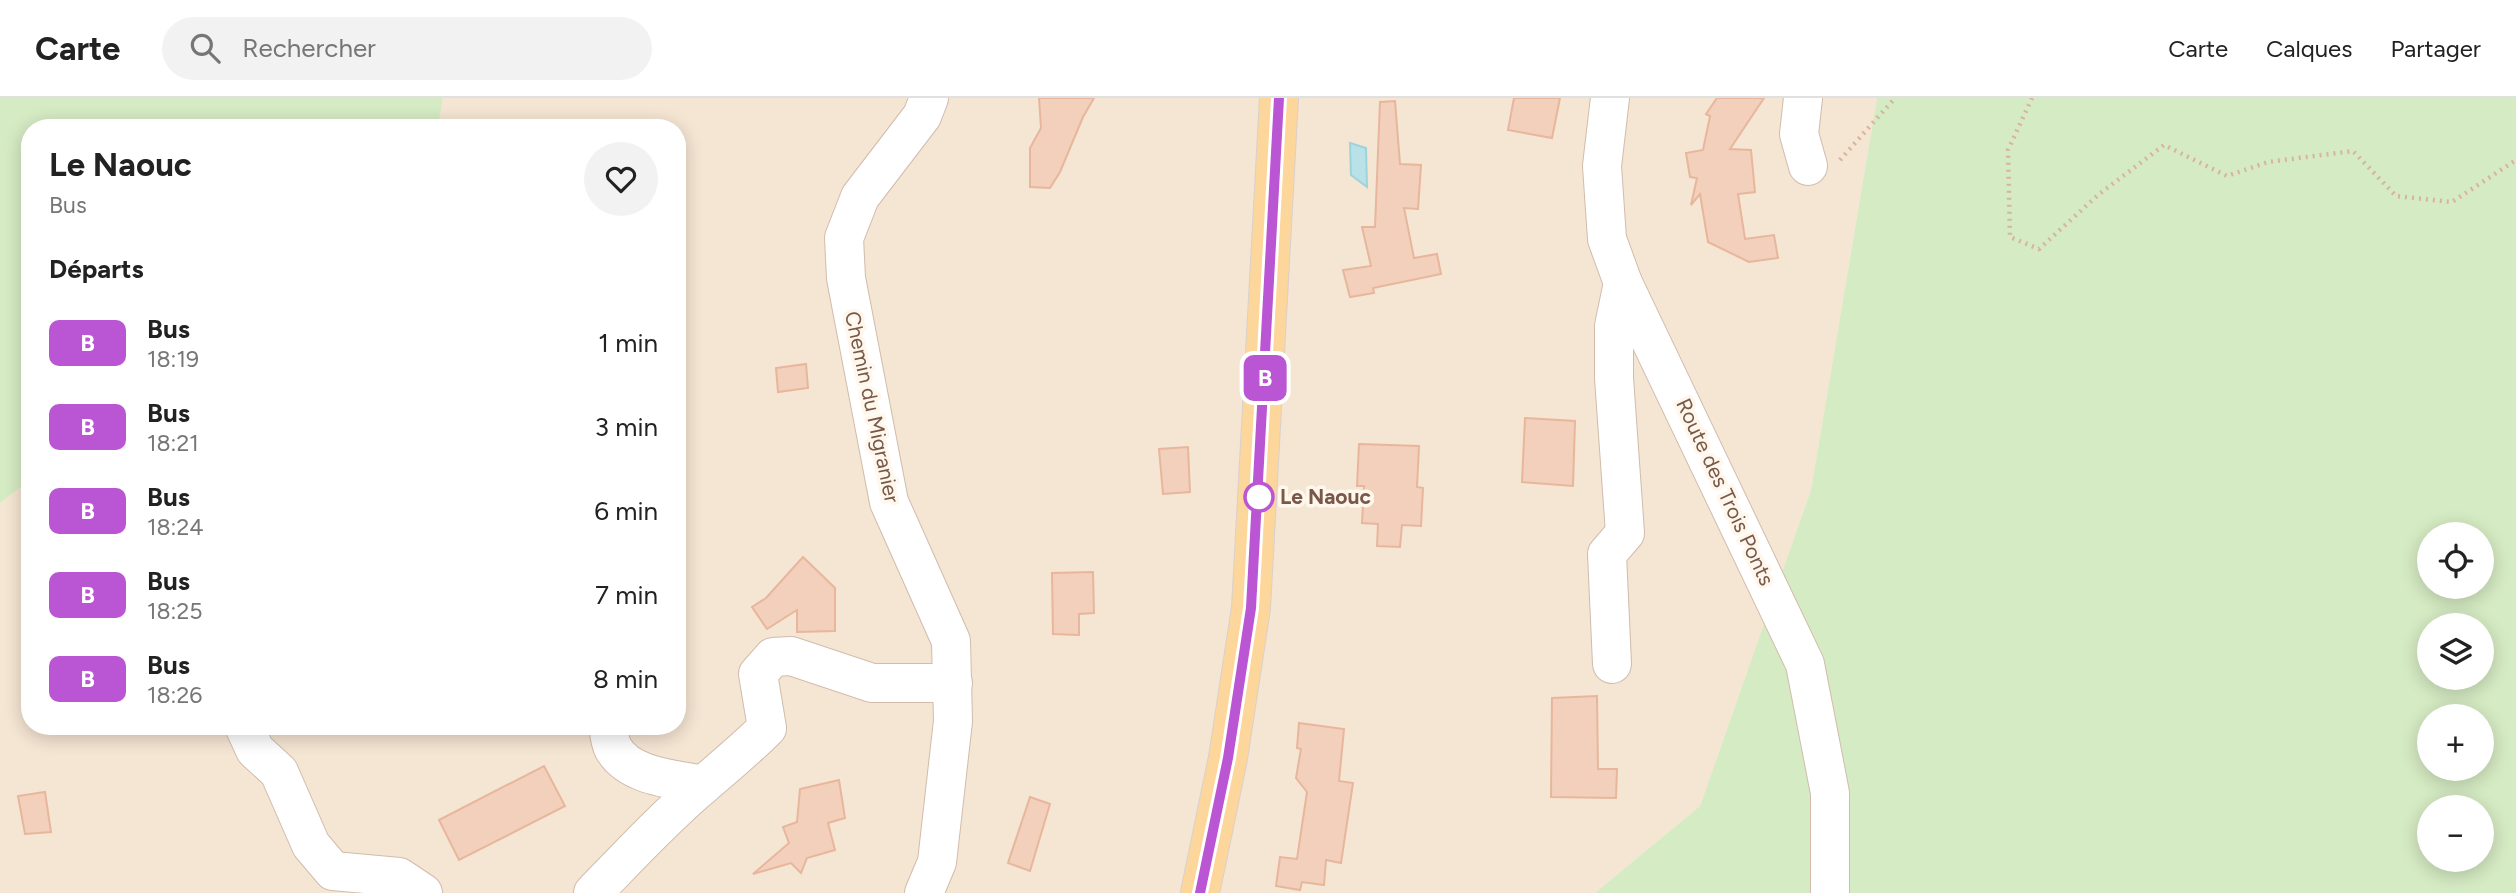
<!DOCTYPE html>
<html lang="fr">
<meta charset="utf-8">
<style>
:root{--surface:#fff;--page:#f2f2f2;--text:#222;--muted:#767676;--line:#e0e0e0}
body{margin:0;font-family:Figtree,sans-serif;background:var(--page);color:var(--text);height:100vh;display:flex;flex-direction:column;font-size:26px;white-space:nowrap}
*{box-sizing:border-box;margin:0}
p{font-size:23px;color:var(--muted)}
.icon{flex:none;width:38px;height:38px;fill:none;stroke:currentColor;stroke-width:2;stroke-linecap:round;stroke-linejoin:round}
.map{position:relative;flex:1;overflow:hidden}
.panel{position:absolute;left:21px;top:21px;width:665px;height:616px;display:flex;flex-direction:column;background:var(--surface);border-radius:28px;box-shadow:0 4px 18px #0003}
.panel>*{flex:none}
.badge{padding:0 14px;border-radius:10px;font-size:24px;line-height:46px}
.controls{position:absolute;left:2417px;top:424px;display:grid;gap:14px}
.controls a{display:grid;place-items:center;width:77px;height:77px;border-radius:50%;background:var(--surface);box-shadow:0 4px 18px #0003;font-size:35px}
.map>.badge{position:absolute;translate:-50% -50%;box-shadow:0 0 0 4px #fff}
h2{padding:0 28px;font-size:26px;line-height:63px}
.round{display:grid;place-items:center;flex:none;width:74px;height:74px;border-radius:37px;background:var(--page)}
.headline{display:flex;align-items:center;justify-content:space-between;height:119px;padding:0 28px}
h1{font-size:33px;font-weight:700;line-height:52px}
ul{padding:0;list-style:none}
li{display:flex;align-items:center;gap:21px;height:84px;padding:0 28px}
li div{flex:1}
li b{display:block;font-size:26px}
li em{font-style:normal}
li .badge{min-width:77px;font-weight:700;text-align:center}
header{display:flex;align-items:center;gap:42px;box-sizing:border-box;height:98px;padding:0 35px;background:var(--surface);border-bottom:2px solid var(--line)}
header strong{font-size:33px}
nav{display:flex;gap:38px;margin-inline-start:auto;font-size:24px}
.search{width:490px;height:63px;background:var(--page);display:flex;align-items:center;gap:18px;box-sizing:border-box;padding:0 24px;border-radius:38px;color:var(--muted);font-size:26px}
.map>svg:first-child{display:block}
.residential{fill:#f5e5d3}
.green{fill:#d5ebc3;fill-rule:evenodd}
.water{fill:#b9e2e8;stroke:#9fd3da;stroke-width:2}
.building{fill:#f3d0bc;stroke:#e7b69c;stroke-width:2}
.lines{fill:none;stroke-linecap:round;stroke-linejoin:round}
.minor-casing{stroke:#d1bcad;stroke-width:40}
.major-casing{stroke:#d9d0cc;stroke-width:40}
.path{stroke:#d9b39f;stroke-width:4.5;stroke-dasharray:2 5;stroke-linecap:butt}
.minor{stroke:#fff;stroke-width:38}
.major{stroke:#fdd69c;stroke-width:38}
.line-casing{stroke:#fff;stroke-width:16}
.line{stroke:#ba55d3;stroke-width:10}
.stop-dot{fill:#fff;stroke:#ba55d3;stroke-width:3.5}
.labels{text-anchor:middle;stroke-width:7;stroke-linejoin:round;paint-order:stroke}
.street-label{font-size:21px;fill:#775849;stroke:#fff7ec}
.stop-label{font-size:21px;font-weight:bold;fill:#775849;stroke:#fff7ec;text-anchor:start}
</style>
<header>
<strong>Carte</strong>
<div class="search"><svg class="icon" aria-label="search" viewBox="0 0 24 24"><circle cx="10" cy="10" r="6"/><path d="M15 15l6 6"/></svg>Rechercher</div>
<nav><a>Carte</a><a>Calques</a><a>Partager</a></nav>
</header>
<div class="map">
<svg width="2516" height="795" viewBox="0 0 2516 795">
<rect width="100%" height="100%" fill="#fdf3e5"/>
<polygon class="residential" points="443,0 1877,0 1811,392 1700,708 1595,795 0,795 0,405 30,382 30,628 677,628 677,30 438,30"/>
<g class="green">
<polygon points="0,0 443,0 438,30 30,30 30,382 0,405"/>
<path d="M 1877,0 L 2516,0 L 2516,795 L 1595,795 L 1700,708 L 1811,392 ZM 2429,436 L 2482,436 L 2482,488 L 2429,488 ZM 2429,527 L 2482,527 L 2482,579 L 2429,579 ZM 2429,618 L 2482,618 L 2482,670 L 2429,670 ZM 2429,709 L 2482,709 L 2482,761 L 2429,761 Z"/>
</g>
<polygon class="water" points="1350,45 1366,50 1367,89 1351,77"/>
<g class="building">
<polygon points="1039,0 1094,0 1083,19 1060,74 1050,90 1030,89 1030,50 1041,30"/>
<polygon points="1514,0 1560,0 1552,40 1508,32"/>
<polygon points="1717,0 1764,0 1730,51 1751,52 1755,94 1738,96 1745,141 1774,137 1778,160 1749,164 1708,144 1700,96 1691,107 1697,80 1690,79 1686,55 1703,52 1710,18 1706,16"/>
<polygon points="1395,3 1400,66 1421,67 1418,111 1404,110 1414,160 1437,156 1441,176 1373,190 1374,195 1350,199 1343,172 1371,168 1362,129 1375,129 1380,4"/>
<polygon points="806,266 808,290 778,294 776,270"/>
<polygon points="1525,320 1575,323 1573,388 1522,384"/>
<polygon points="1359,346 1419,348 1417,389 1423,390 1421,428 1402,427 1400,449 1377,448 1378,426 1362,425 1364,388 1357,388"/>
<polygon points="1188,349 1190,394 1163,396 1159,351"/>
<polygon points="803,459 835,490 835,533 797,534 797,512 767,531 752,509 766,500"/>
<polygon points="1093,474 1094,515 1079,516 1079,537 1053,536 1052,475"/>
<polygon points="1597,598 1598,671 1617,671 1616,700 1551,699 1552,600"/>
<polygon points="1299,625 1344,631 1339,683 1353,685 1341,765 1326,762 1324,787 1302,784 1300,792 1276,788 1280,759 1297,761 1307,694 1296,680 1301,651 1297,650"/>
<polygon points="544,668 565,708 459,762 439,722"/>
<polygon points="839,682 845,720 828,725 835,752 807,760 801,775 791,765 753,776 789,745 783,729 797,724 800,691"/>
<polygon points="45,694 51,734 25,736 18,698"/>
<polygon points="1030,699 1050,706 1030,773 1008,765"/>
</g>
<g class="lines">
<defs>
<g id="minor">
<polyline points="1610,0 1602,68 1607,141 1623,185 1805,566 1830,695 1830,795"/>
<polyline points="1803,0 1799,36 1808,68"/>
<polyline points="1612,566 1607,456 1625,435 1614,280 1614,228 1623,185"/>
<polyline points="244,628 255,652 279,674 311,747 333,773 399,779 423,795"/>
<path d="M 608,628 C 609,635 610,644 613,650 C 629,679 674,681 703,687"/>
<path d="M 593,795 C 628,759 663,721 702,688 C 724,669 746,651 767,630 L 758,576 L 773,559 L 791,558 L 872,585 L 953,585"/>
<polyline points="924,795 937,764 953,623 951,543 889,404 846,180 844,140 860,99 922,18 929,0"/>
</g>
<polyline id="major" points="1200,795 1228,660 1251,510 1279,0"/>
</defs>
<use href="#minor" class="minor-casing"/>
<use href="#major" class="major-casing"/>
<g class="path">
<polyline points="2032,0 2008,52 2010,139 2039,151 2098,97 2164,47 2227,78 2268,64 2353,53 2396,98 2452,104 2516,62"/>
<polyline points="1840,62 1895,0"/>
</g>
<use href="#minor" class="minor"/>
<use href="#major" class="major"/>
</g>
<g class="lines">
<defs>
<polyline id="line" points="1200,795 1228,660 1251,510 1279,0"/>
</defs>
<use href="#line" class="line-casing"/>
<use href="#line" class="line"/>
</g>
<circle class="stop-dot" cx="1259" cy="399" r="14"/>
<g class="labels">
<g class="street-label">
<text transform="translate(872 309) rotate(78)" y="7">Chemin du Migranier</text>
<text transform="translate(1725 394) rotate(65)" y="7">Route des Trois Ponts</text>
</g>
<g class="stop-label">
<text x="1280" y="406">Le Naouc</text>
</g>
</g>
</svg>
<div class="controls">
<a><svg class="icon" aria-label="locate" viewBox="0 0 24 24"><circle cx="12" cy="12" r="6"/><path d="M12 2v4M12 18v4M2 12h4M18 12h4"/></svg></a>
<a><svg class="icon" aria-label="layers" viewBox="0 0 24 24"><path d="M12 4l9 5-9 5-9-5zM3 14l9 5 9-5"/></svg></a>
<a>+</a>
<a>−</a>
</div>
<b class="badge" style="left:1265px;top:280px;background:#ba55d3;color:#fff">B</b>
<section class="panel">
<div class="headline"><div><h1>Le Naouc</h1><p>Bus</p></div><a class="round"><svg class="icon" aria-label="heart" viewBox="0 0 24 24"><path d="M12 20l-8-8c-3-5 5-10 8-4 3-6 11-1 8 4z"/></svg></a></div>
<h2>Départs</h2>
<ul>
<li><span class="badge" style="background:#ba55d3;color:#fff">B</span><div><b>Bus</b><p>18:19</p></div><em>1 min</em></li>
<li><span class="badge" style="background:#ba55d3;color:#fff">B</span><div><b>Bus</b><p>18:21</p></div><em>3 min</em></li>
<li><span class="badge" style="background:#ba55d3;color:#fff">B</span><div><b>Bus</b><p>18:24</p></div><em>6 min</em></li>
<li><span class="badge" style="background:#ba55d3;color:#fff">B</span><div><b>Bus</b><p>18:25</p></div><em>7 min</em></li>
<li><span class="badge" style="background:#ba55d3;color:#fff">B</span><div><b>Bus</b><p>18:26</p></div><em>8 min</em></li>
</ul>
</section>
</div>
